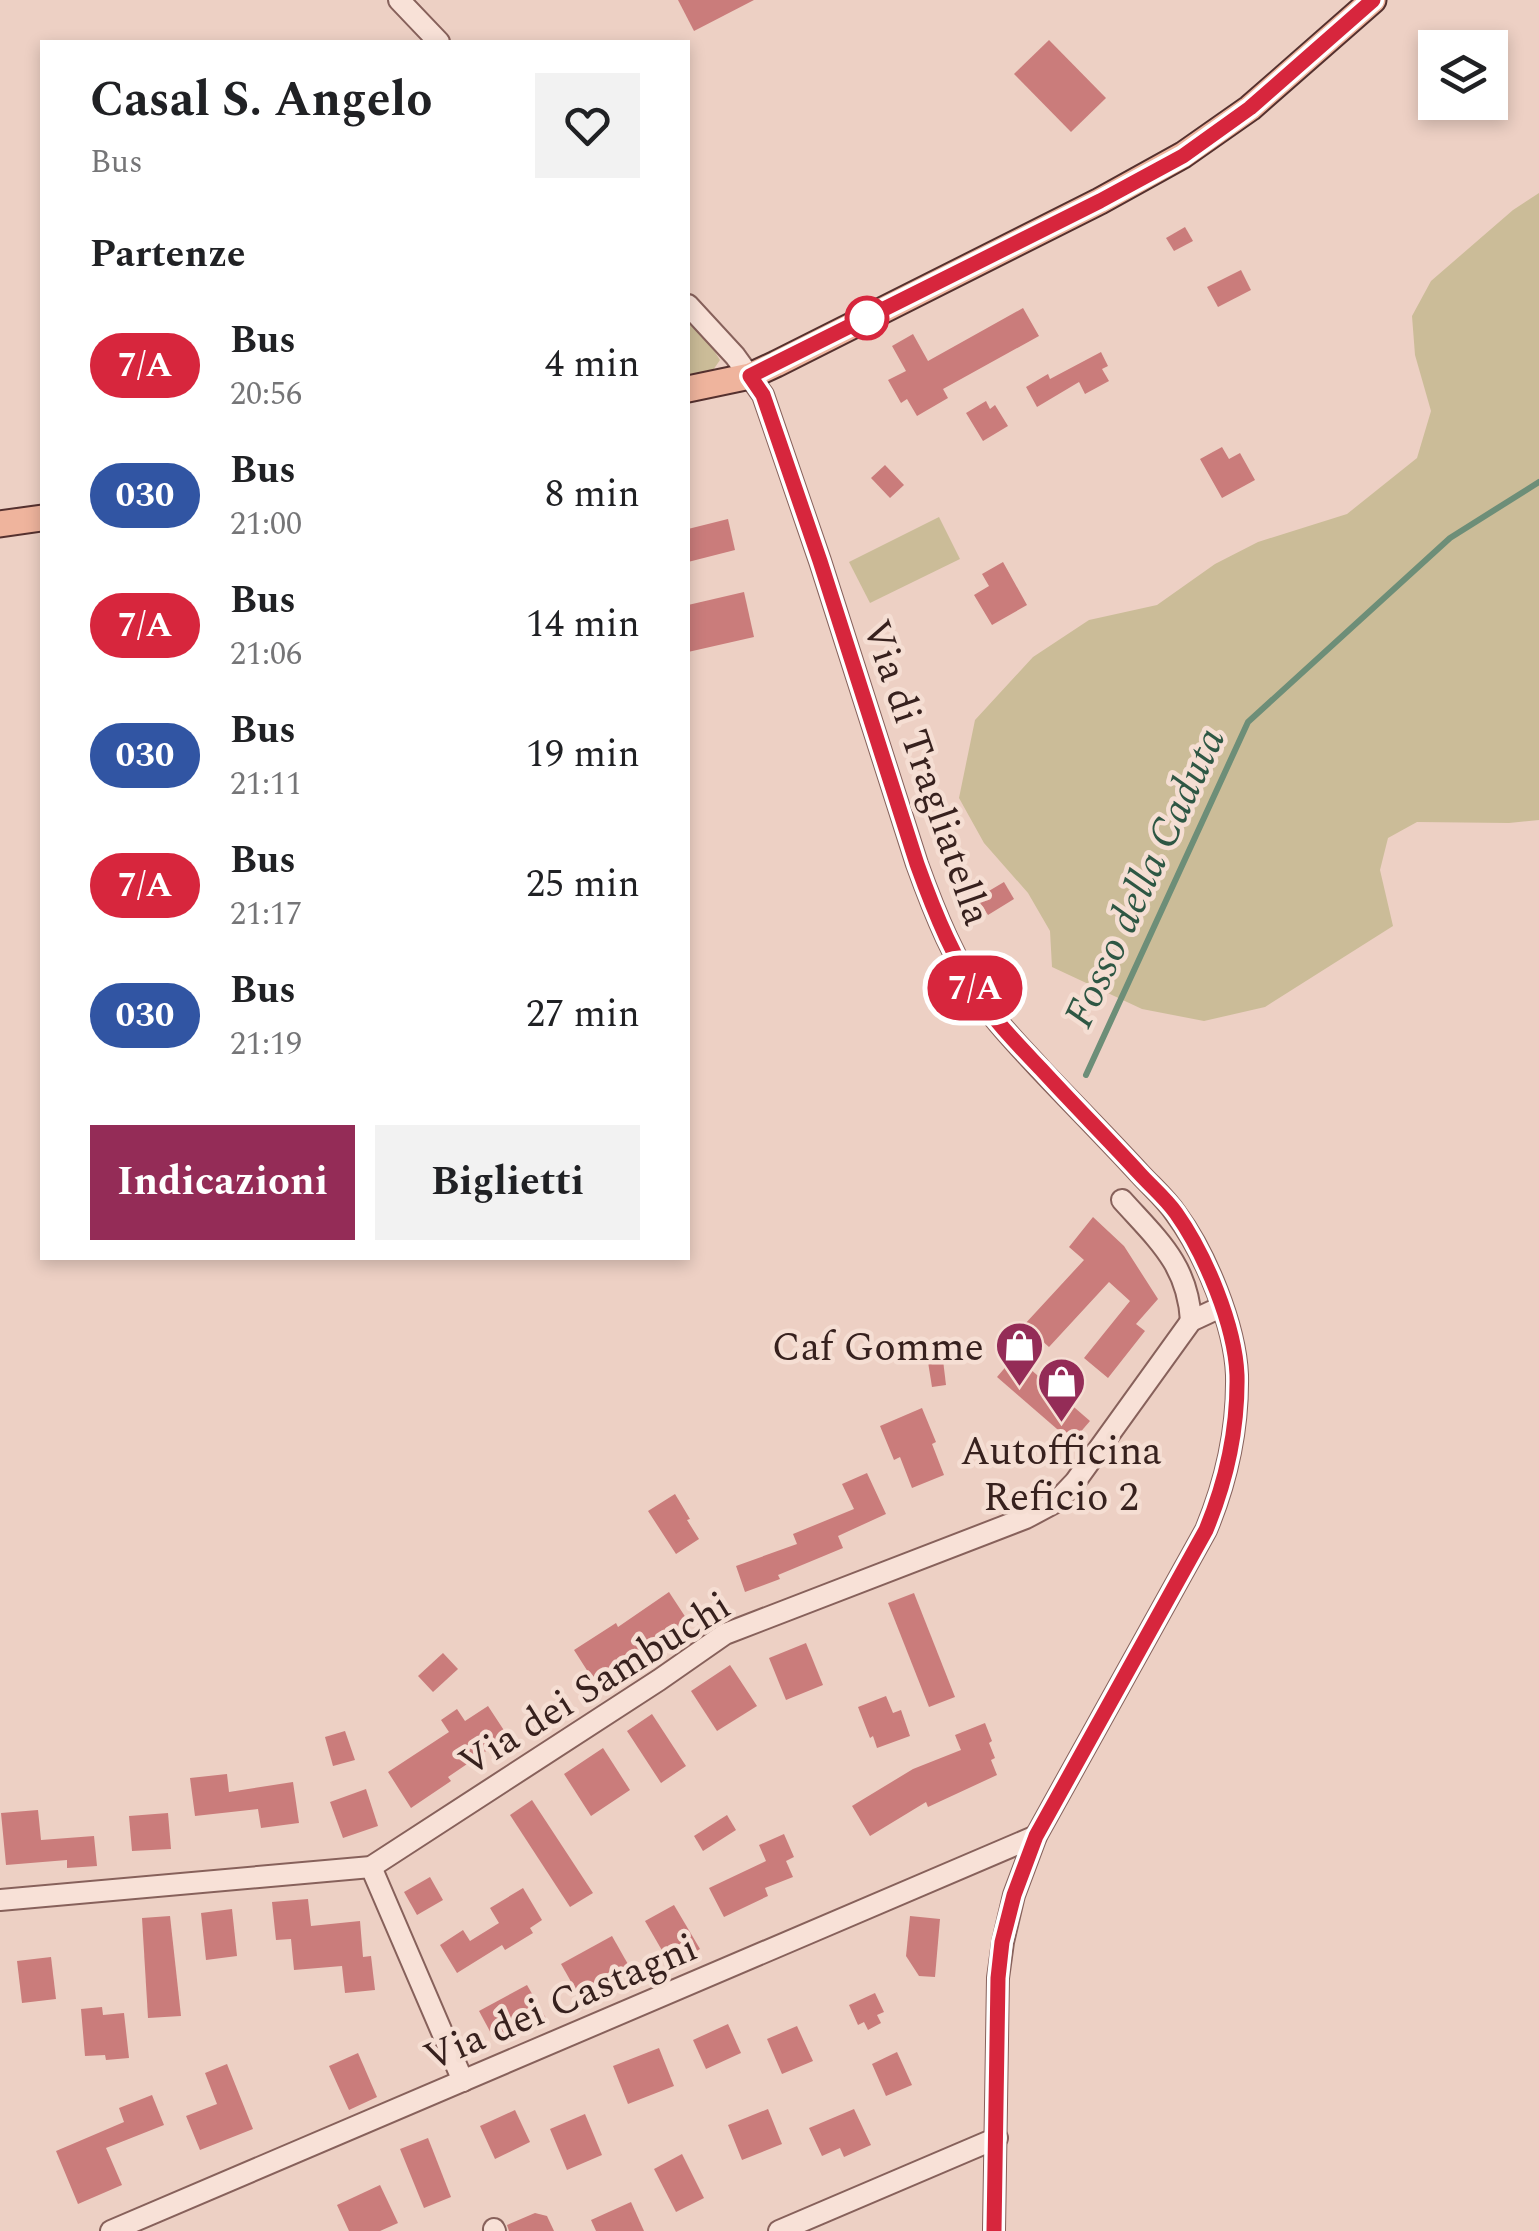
<!DOCTYPE html>
<html lang="it">
<style>
:root{--surface:#fff;--page:#f2f2f2;--text:#202124;--muted:#757577;--accent:#942c57}
body{margin:0;font-family:Spectral,serif;background:var(--page);color:var(--text);height:100vh;display:flex;flex-direction:column;font-size:38px;white-space:nowrap}
*{box-sizing:border-box;margin:0}
p{font-size:32px;color:var(--muted)}
.icon{flex:none;width:55px;height:55px;fill:none;stroke:currentColor;stroke-width:2;stroke-linecap:round;stroke-linejoin:round}
.map{position:relative;flex:1;overflow:hidden}
.sheet{position:absolute;left:40px;top:40px;width:650px;height:1220px;display:flex;flex-direction:column;background:var(--surface);border-radius:0px;box-shadow:0 5px 15px #0003}
.sheet>*{flex:none}
.badge{padding:0 20px;border-radius:32px;font-size:35px;line-height:65px}
.controls{position:absolute;left:1418px;top:30px;display:grid;gap:20px}
.controls a{display:grid;place-items:center;width:90px;height:90px;border-radius:0px;background:var(--surface);box-shadow:0 5px 15px #0003;font-size:50px}
.map>.badge{position:absolute;translate:-50% -50%;box-shadow:0 0 0 5px #fff}
h2{padding:0 50px;font-size:38px;line-height:90px}
.round{display:grid;place-items:center;flex:none;width:105px;height:105px;border-radius:0px;background:var(--page)}
.headline{display:flex;align-items:center;justify-content:space-between;height:170px;padding:0 50px}
h1{font-size:48px;font-weight:700;line-height:75px}
.cta{display:flex;gap:20px;margin-top:auto;padding:20px 50px}
.cta a{flex:1;height:115px;border-radius:0px;background:var(--accent);color:#fff;font-size:40px;font-weight:700;line-height:115px;text-align:center}
.cta a+a{background:var(--page);color:var(--text)}
ul{padding:0;list-style:none}
li{display:flex;align-items:center;gap:30px;height:130px;padding:0 50px}
li div{flex:1}
li b{display:block;font-size:38px}
li em{font-style:normal}
li .badge{min-width:110px;font-weight:700;text-align:center}
.map>svg:first-child{display:block}
.green{fill:#cbbc98}
.lines{fill:none;stroke-linecap:round;stroke-linejoin:round}
.stream{stroke:#6d8e78;stroke-width:6}
.building{fill:#ca7c7b}
.minor-casing{stroke:#87615b;stroke-width:24}
.major-casing{stroke:#55312f;stroke-width:29}
.minor{stroke:#f8e1d7;stroke-width:20}
.major{stroke:#efb49d;stroke-width:25}
.line-casing{stroke:#fff;stroke-width:22}
.line{stroke:#d7263d;stroke-width:15}
.stop-dot{fill:#fff;stroke:#d7263d;stroke-width:5}
.labels{text-anchor:middle;stroke-width:9;stroke-linejoin:round;paint-order:stroke}
.street-label{font-size:40px;fill:#37211e;stroke:#f5ded3}
.poi-label{font-size:40px;fill:#37211e;stroke:#f5ded3;text-anchor:end}
.water-label{font-size:42px;font-style:italic;fill:#2e5744;stroke:#f5ded3}
</style>
<div class="map">
<svg width="1539" height="2231" viewBox="0 0 1539 2231">
<rect width="100%" height="100%" fill="#edd0c4"/>
<g class="green">
<polygon points="1539,193 1539,820 1509,823 1417,822 1388,838 1380,870 1393,926 1265,1007 1204,1021 1142,1009 1052,967 1050,931 1028,893 984,843 959,798 975,720 1033,657 1089,620 1157,605 1215,564 1258,542 1347,514 1417,458 1431,411 1415,355 1412,316 1431,281 1513,210"/>
<polygon points="688,320 710,344 720,360 711,373 688,378"/>
<polygon points="939,517 960,559 870,603 849,562"/>
</g>
<g class="lines">
<polyline class="stream" points="1086,1075 1248,722 1450,538 1539,482"/>
</g>
<g class="building">
<polygon points="678,0 754,0 694,31"/>
<polygon points="1049,40 1106,98 1071,132 1014,74"/>
<polygon points="1185,227 1193,241 1174,251 1166,238"/>
<polygon points="1241,270 1251,290 1218,307 1207,287"/>
<polygon points="1023,308 1039,336 943,389 948,398 917,416 907,399 901,403 888,380 906,371 892,346 913,334 928,361"/>
<polygon points="1101,352 1108,366 1102,369 1109,381 1085,394 1079,382 1037,407 1026,387 1048,374 1050,379"/>
<polygon points="986,401 990,409 995,405 1008,426 983,441 966,413"/>
<polygon points="1222,447 1229,459 1240,453 1255,480 1222,498 1200,459"/>
<polygon points="885,465 904,485 890,498 871,478"/>
<polygon points="728,519 735,550 688,562 688,529"/>
<polygon points="1003,562 1027,605 992,625 974,595 989,586 982,574"/>
<polygon points="744,592 754,637 688,652 688,605"/>
<polygon points="1004,882 1014,899 988,915 977,898"/>
<polygon points="1093,1217 1124,1246 1158,1299 1136,1324 1145,1331 1108,1378 1084,1358 1130,1301 1109,1282 1049,1347 1024,1325 1084,1260 1069,1247"/>
<polygon points="1015,1356 1090,1421 1072,1442 997,1377"/>
<polygon points="943,1360 946,1385 932,1387 928,1362"/>
<polygon points="922,1408 936,1442 932,1444 944,1475 912,1488 900,1457 894,1460 880,1426"/>
<polygon points="867,1473 886,1514 838,1536 843,1548 778,1575 780,1579 745,1592 736,1566 797,1544 793,1534 854,1509 842,1484"/>
<polygon points="675,1494 690,1519 687,1520 699,1539 676,1554 648,1511"/>
<polygon points="669,1592 690,1624 639,1658 641,1661 599,1689 574,1650 616,1623 618,1627"/>
<polygon points="914,1593 955,1697 929,1707 888,1603"/>
<polygon points="806,1643 823,1685 786,1700 769,1658"/>
<polygon points="443,1653 458,1669 433,1692 418,1676"/>
<polygon points="730,1665 757,1706 717,1731 691,1691"/>
<polygon points="886,1696 893,1713 901,1710 910,1736 877,1748 873,1736 870,1738 858,1707"/>
<polygon points="488,1706 513,1744 497,1755 492,1747 448,1777 451,1781 411,1808 388,1772 449,1732 441,1720 457,1709 465,1721"/>
<polygon points="652,1714 686,1766 661,1783 627,1731"/>
<polygon points="985,1723 992,1741 989,1743 995,1758 991,1760 997,1775 928,1807 926,1802 870,1836 852,1806 913,1769 961,1750 955,1735"/>
<polygon points="345,1731 355,1760 333,1766 325,1737"/>
<polygon points="603,1748 630,1790 591,1816 564,1774"/>
<polygon points="227,1774 229,1792 293,1782 299,1823 261,1828 258,1809 195,1816 190,1778"/>
<polygon points="366,1789 378,1826 343,1838 330,1802"/>
<polygon points="532,1800 593,1893 570,1907 510,1815"/>
<polygon points="38,1810 41,1840 94,1836 97,1866 67,1868 67,1860 6,1865 1,1813"/>
<polygon points="168,1813 171,1849 132,1851 129,1816"/>
<polygon points="727,1815 736,1830 703,1851 694,1836"/>
<polygon points="784,1834 794,1857 786,1861 793,1877 765,1888 768,1896 724,1917 709,1888 766,1861 759,1845"/>
<polygon points="430,1877 443,1900 417,1915 404,1892"/>
<polygon points="523,1888 542,1920 530,1928 533,1933 505,1950 502,1945 457,1973 440,1945 463,1930 470,1941 499,1923 490,1908"/>
<polygon points="308,1899 311,1926 360,1921 363,1957 371,1956 375,1990 345,1993 342,1966 294,1970 291,1939 276,1940 272,1902"/>
<polygon points="674,1905 700,1949 671,1966 645,1921"/>
<polygon points="232,1909 237,1956 206,1960 201,1913"/>
<polygon points="170,1916 181,2016 148,2018 142,1918"/>
<polygon points="910,1916 940,1919 935,1977 919,1976 906,1956"/>
<polygon points="612,1936 629,1966 578,1994 561,1964"/>
<polygon points="51,1957 56,1999 22,2003 17,1961"/>
<polygon points="527,1985 547,2020 511,2040 493,2037 479,2011"/>
<polygon points="875,1993 884,2012 877,2015 881,2023 868,2030 864,2022 858,2025 849,2005"/>
<polygon points="102,2007 103,2015 124,2013 129,2058 106,2060 105,2055 85,2056 81,2009"/>
<polygon points="728,2024 741,2053 706,2069 693,2040"/>
<polygon points="797,2026 813,2061 782,2074 767,2039"/>
<polygon points="659,2048 674,2086 628,2104 613,2066"/>
<polygon points="897,2052 912,2085 886,2096 872,2064"/>
<polygon points="358,2053 377,2097 349,2110 329,2066"/>
<polygon points="227,2064 253,2129 200,2150 186,2116 217,2104 205,2073"/>
<polygon points="152,2095 164,2125 106,2148 122,2185 78,2204 56,2151 124,2122 119,2108"/>
<polygon points="768,2109 782,2144 742,2160 728,2125"/>
<polygon points="854,2109 871,2145 844,2157 840,2148 822,2156 809,2128"/>
<polygon points="515,2110 530,2142 495,2159 480,2126"/>
<polygon points="585,2114 602,2155 567,2170 550,2129"/>
<polygon points="428,2138 451,2197 424,2208 400,2149"/>
<polygon points="682,2154 704,2198 676,2212 654,2169"/>
<polygon points="380,2185 398,2223 380,2231 349,2231 337,2205"/>
<polygon points="631,2202 644,2231 596,2231 591,2220"/>
<polygon points="535,2213 547,2216 554,2231 509,2231 507,2225"/>
</g>
<g class="lines">
<defs>
<g id="minor">
<polyline points="399,0 439,42"/>
<path d="M 688,305 L 735,356 L 763,395 L 820,561 L 917,864 C 935,914 955,963 986,1007 C 1002,1029 1022,1049 1041,1070 C 1074,1105 1108,1139 1140,1174 C 1152,1187 1166,1199 1176,1214 C 1205,1253 1235,1325 1237,1375 C 1238,1428 1226,1482 1206,1530 L 1036,1836 L 1014,1895 L 1003,1942 L 998,1978 L 994,2231"/>
<path d="M 1122,1200 C 1158,1240 1188,1265 1191,1321"/>
<polyline points="371,1867 463,2081"/>
<polyline points="0,1900 371,1867 659,1680 725,1634 1026,1518 1056,1502 1075,1482 1191,1321 1221,1307"/>
<polyline points="494,2229 495,2231"/>
<polyline points="111,2231 1036,1836"/>
<polyline points="779,2231 997,2138"/>
</g>
<g id="major">
<polyline points="688,389 750,376 776,364 1100,201 1183,155 1250,108 1373,0"/>
<polyline points="0,524 42,518"/>
</g>
</defs>
<use href="#minor" class="minor-casing"/>
<use href="#major" class="major-casing"/>
<use href="#minor" class="minor"/>
<use href="#major" class="major"/>
</g>
<g class="lines">
<defs>
<path id="line" d="M 994,2231 L 998,1978 L 1002,1942 L 1014,1895 L 1036,1836 L 1206,1530 C 1226,1482 1238,1428 1237,1375 C 1235,1325 1205,1254 1176,1213 C 1166,1199 1152,1187 1140,1174 C 1108,1139 1074,1105 1041,1069 C 1022,1049 1002,1029 986,1007 C 955,963 935,914 917,864 L 820,561 L 763,395 L 750,376 L 1100,201 L 1183,156 L 1250,108 L 1373,0"/>
</defs>
<use href="#line" class="line-casing"/>
<use href="#line" class="line"/>
</g>
<defs>
<symbol id="shop-pin" viewBox="-11 -11 22 30"><path d="M0 17L-7.5 6A9.5 9.5 0 1 1 7.5 6Z" fill="#942c57" stroke="#f5ded3"/><path d="M-5-2.5h2.3a2.7 3.5 0 0 1 5.4 0H5L5.5 6h-11ZM-1.5-2.5h3a1.5 2.3 0 0 0-3 0Z" fill="#fff"/></symbol>
</defs>
<g fill-rule="evenodd">
<use href="#shop-pin" x="992" y="1318" width="55" height="75"/>
<use href="#shop-pin" x="1034" y="1354" width="55" height="75"/>
</g>
<circle class="stop-dot" cx="867" cy="318" r="20"/>
<g class="labels">
<g class="street-label">
<text transform="translate(928 772) rotate(71)" y="14">Via di Tragliatella</text>
<text transform="translate(594 1683) rotate(-32)" y="14">Via dei Sambuchi</text>
<text transform="translate(560 2001) rotate(-23)" y="14">Via dei Castagni</text>
</g>
<g class="poi-label">
<text x="984" y="1360">Caf Gomme</text>
<text x="1061" y="1464" text-anchor="middle">Autofficina<tspan x="1061" dy="46">Reficio 2</tspan></text>
</g>
<g class="water-label">
<text transform="translate(1143 877) rotate(-65)" y="15">Fosso della Caduta</text>
</g>
</g>
</svg>
<div class="controls">
<a><svg class="icon" aria-label="layers" viewBox="0 0 24 24"><path d="M12 4l9 5-9 5-9-5zM3 14l9 5 9-5"/></svg></a>
</div>
<b class="badge" style="left:975px;top:988px;background:#d7263d;color:#fff">7/A</b>
<section class="sheet">
<div class="headline"><div><h1>Casal S. Angelo</h1><p>Bus</p></div><a class="round"><svg class="icon" aria-label="heart" viewBox="0 0 24 24"><path d="M12 20l-8-8c-3-5 5-10 8-4 3-6 11-1 8 4z"/></svg></a></div>
<h2>Partenze</h2>
<ul>
<li><span class="badge" style="background:#d7263d;color:#fff">7/A</span><div><b>Bus</b><p>20:56</p></div><em>4 min</em></li>
<li><span class="badge" style="background:#3155a3;color:#fff">030</span><div><b>Bus</b><p>21:00</p></div><em>8 min</em></li>
<li><span class="badge" style="background:#d7263d;color:#fff">7/A</span><div><b>Bus</b><p>21:06</p></div><em>14 min</em></li>
<li><span class="badge" style="background:#3155a3;color:#fff">030</span><div><b>Bus</b><p>21:11</p></div><em>19 min</em></li>
<li><span class="badge" style="background:#d7263d;color:#fff">7/A</span><div><b>Bus</b><p>21:17</p></div><em>25 min</em></li>
<li><span class="badge" style="background:#3155a3;color:#fff">030</span><div><b>Bus</b><p>21:19</p></div><em>27 min</em></li>
</ul>
<div class="cta"><a>Indicazioni</a><a>Biglietti</a></div>
</section>
</div>
